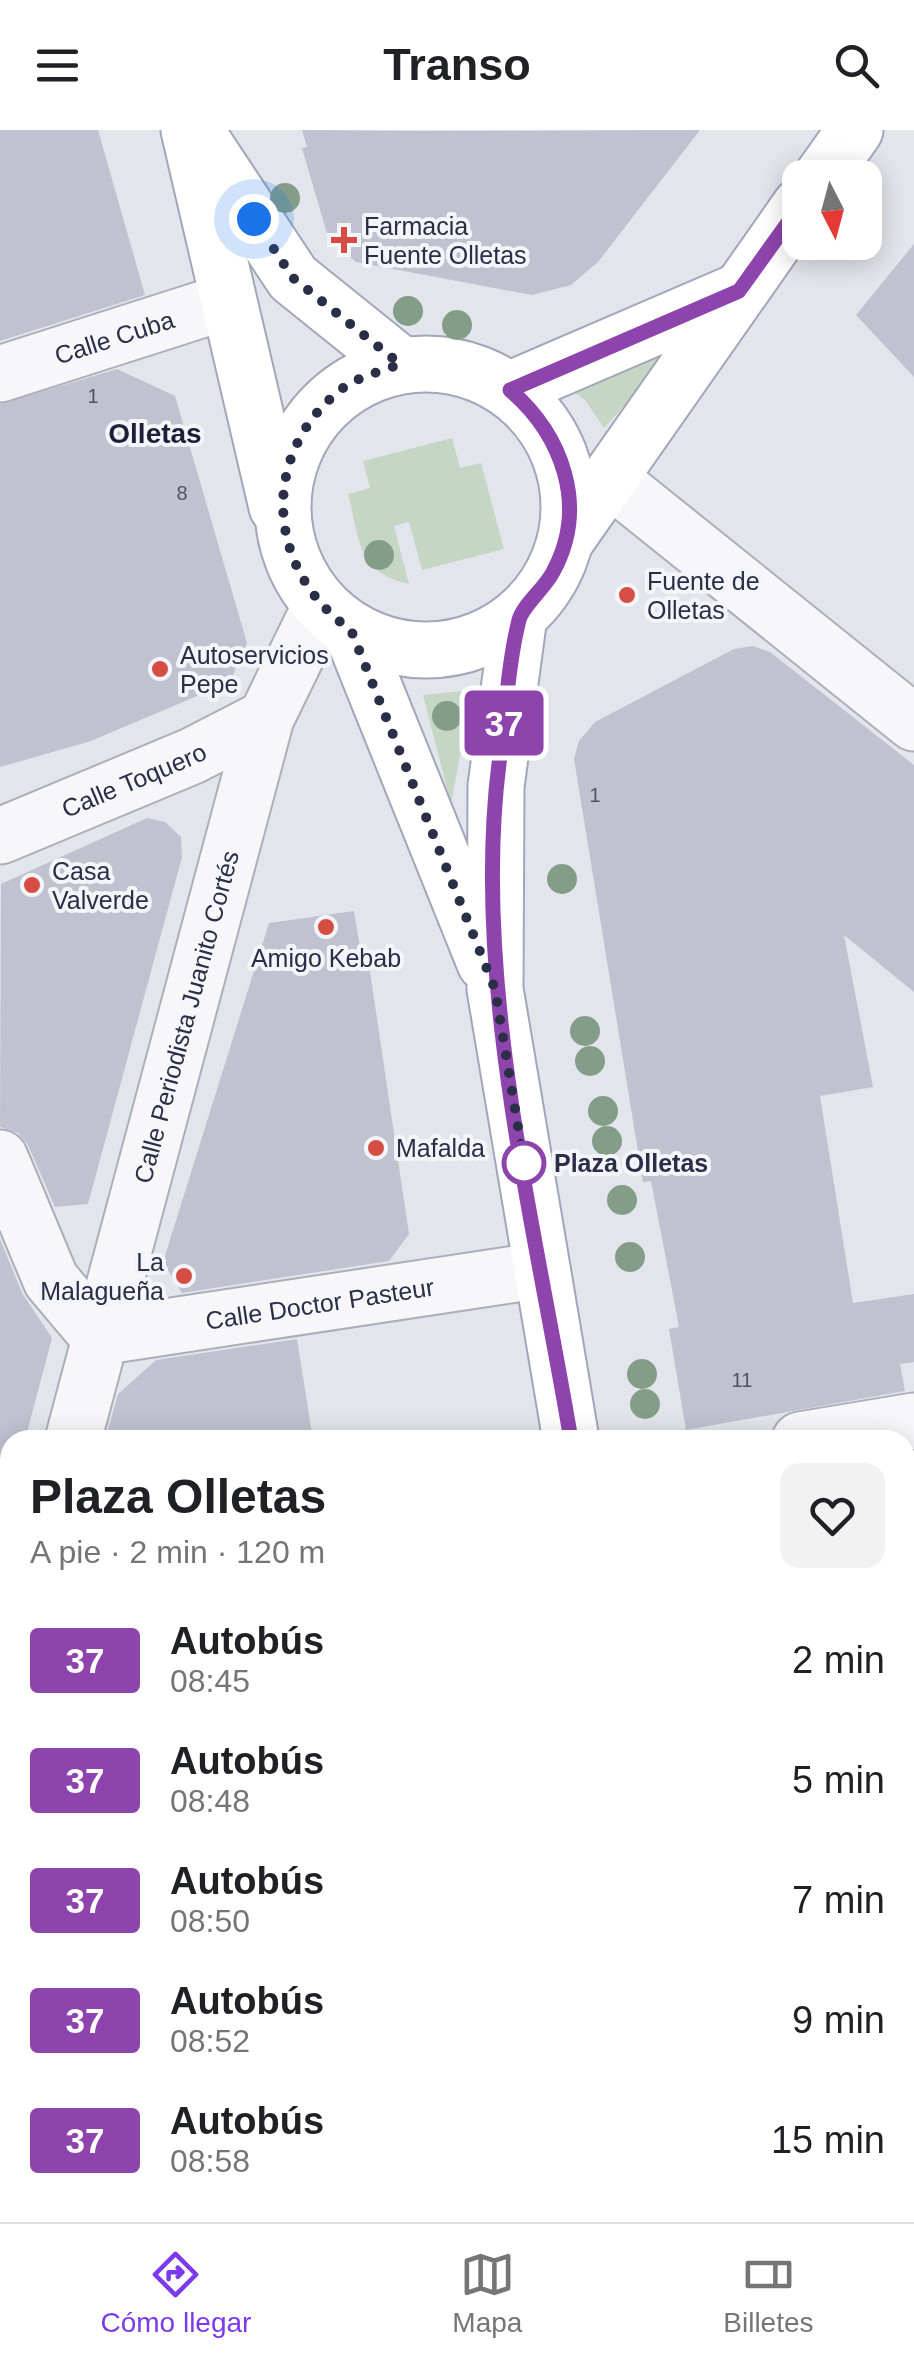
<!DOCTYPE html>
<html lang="es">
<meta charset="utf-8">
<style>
:root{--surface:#fff;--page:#f2f2f2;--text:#202124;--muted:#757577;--line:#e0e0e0;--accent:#7c3aed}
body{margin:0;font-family:Arial,sans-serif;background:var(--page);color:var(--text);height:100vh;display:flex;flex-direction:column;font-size:38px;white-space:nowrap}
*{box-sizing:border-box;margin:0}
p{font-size:32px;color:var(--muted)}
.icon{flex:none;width:55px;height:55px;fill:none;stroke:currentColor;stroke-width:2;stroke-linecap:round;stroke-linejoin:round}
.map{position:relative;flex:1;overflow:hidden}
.details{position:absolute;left:0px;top:1300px;width:915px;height:792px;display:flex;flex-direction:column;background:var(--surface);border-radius:30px 30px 0 0;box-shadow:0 5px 25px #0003}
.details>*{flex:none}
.badge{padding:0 20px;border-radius:8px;font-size:35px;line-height:65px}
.needle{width:65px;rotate:174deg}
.buttons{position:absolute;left:782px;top:30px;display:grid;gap:20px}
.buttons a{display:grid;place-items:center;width:100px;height:100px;border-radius:20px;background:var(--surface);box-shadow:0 5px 25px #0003;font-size:50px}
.you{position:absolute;width:50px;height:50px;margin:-25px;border:8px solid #fff;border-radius:50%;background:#1a73e8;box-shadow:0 0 0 15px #1a73e833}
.map>.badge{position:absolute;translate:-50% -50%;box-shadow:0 0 0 5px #fff}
.round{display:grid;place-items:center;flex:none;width:105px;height:105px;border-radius:20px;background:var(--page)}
.head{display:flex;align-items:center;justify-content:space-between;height:170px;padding:0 30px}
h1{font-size:48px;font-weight:700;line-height:75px}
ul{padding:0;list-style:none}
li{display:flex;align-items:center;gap:30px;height:120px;padding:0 30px}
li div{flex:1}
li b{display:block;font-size:38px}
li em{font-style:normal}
li .badge{min-width:110px;font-weight:700;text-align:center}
header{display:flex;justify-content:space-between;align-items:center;height:130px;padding:0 30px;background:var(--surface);font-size:45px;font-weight:700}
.menu{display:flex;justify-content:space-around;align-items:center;height:140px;border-top:2px solid var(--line);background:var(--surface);font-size:28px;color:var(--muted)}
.menu a{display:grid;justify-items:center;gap:5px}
.menu .current{color:var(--accent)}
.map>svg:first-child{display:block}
.green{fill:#c5d6c4}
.building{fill:#c0c2cf}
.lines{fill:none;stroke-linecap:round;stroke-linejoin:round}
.minor-casing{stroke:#acaeba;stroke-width:59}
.major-casing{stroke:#a2a6b9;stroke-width:59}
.minor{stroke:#f7f7fa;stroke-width:55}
.major{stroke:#fff;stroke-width:55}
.tree{fill:#849d89}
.line-casing{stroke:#fff;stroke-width:22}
.line{stroke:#8e44ad;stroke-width:15}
.walk{stroke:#2a2e46;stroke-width:10;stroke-dasharray:0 18}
.poi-dot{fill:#d64e43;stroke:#f3f5f9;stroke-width:4}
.stop-dot{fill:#fff;stroke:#8e44ad;stroke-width:5}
.labels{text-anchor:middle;stroke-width:8;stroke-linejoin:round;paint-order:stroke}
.number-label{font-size:20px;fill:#505368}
.poi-label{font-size:25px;fill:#2a2e46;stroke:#f3f5f9;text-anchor:start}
.street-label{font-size:25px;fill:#2a2e46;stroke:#f3f5f9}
.stop-label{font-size:25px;font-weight:bold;fill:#2a2e46;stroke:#f3f5f9;text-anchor:start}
.neighbourhood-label{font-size:28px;font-weight:bold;fill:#1c1f37;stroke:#f3f5f9}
</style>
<header><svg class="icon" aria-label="menu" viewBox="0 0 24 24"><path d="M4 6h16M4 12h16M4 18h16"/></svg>Transo<svg class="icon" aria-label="search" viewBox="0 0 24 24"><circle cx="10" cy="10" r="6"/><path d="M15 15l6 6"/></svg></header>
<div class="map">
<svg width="914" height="2092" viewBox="0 0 914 2092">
<rect width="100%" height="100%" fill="#e3e5ec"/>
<g class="green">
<polygon points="702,190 604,298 585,270 568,258"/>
<path d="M 452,308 L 460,338 L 481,333 L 504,419 L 422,440 L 409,392 L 394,396 L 409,454 C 356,442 360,410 348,364 L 370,358 L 363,331 Z"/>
<polygon points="472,560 451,674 423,565"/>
<polygon points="331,2083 408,2083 409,2092 332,2092"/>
</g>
<g class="building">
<polygon points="0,0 98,0 145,165 0,211"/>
<polygon points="302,0 420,1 700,0 598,132 571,155 532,165 356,132 328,107 302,18 307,17"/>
<polygon points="914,114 914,247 856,185"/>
<polygon points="117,239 175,266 247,513 230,552 91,611 0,637 0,274"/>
<polygon points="753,516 770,522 914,635 914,862 844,805 873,957 820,966 853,1173 914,1164 914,1232 900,1234 905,1261 686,1300 669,1199 679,1197 651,1051 643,1052 574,629 579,611 595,592 734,519"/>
<polygon points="147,688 165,692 181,707 182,727 88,1074 55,1077 28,1015 18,1003 0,997 1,754"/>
<polygon points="354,781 363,836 369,835 409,1104 389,1131 182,1163 163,1132 269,793"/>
<polygon points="0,1109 22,1163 52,1208 25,1310 10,1310 10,1340 0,1338"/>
<polygon points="297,1209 313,1310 105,1310 118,1264 156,1230"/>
</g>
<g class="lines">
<defs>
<g id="minor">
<path id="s1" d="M 0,244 L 228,171"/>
<polyline points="610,349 914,593"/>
<path id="s2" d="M 0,706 L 192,626 L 266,588"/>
<path id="s3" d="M 0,1028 L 51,1150 L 99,1207 L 542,1140"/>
<path id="s4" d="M 73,1310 L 266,588 L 321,475"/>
<polyline points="800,1310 914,1291"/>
<polyline points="0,1595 10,1556"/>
<polyline points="905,1855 914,1863"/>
<polyline points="0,2007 10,2006"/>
</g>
<g id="major">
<polyline points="189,0 277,377"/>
<polyline points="205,15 293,148 400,234"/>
<polyline points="821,48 855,0"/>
<circle cx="426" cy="377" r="143"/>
<polyline points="509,260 739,161"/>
<polyline points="566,410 800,76"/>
<polyline points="519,486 496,656 495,859 571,1310"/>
<polyline points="351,500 485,833"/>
<polyline points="699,2082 701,2092"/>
</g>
</defs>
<use href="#minor" class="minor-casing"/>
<use href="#major" class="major-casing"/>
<use href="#minor" class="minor"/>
<use href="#major" class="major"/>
</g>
<g class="tree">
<circle cx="285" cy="68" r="15"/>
<circle cx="408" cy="181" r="15"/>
<circle cx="457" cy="195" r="15"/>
<circle cx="379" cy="425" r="15"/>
<circle cx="447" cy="586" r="15"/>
<circle cx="562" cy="749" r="15"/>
<circle cx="585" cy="901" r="15"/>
<circle cx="590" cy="931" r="15"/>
<circle cx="603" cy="981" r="15"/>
<circle cx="607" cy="1011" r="15"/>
<circle cx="622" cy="1070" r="15"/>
<circle cx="630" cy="1127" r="15"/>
<circle cx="642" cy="1244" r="15"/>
<circle cx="645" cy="1274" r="15"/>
</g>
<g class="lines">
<defs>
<path id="line" d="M 571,1310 C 535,1094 470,844 500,626 C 506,582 508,534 519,490 C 523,475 545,458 553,442 C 589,376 562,305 510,260 L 739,161 L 800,76"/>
</defs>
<use href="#line" class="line-casing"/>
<use href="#line" class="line"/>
<path class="walk" d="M 254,89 L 293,148 L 400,234 C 383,241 358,247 343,258 C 258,323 266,441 351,500 L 495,859 L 524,1033"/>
</g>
<g class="poi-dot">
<path d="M339 95h10v10h10v10h-10v10h-10v-10h-10v-10h10z"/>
<circle cx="627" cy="465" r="10"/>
<circle cx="160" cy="539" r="10"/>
<circle cx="32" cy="755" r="10"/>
<circle cx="326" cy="797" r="10"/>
<circle cx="376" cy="1018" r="10"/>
<circle cx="184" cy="1146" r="10"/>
</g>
<circle class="stop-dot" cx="524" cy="1033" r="20"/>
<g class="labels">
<g class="number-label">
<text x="93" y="273">1</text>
<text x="182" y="370">8</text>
<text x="595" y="672">1</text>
<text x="742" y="1257">11</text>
</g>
<g class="poi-label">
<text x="364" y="105">Farmacia<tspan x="364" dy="29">Fuente Olletas</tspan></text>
<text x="647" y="460">Fuente de<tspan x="647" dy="29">Olletas</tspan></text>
<text x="180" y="534">Autoservicios<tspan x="180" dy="29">Pepe</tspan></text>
<text x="52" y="750">Casa<tspan x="52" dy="29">Valverde</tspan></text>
<text x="326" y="837" text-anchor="middle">Amigo Kebab</text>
<text x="396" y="1027">Mafalda</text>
<text x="164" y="1141" text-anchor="end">La<tspan x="164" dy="29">Malagueña</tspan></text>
</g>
<g class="street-label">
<text dy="9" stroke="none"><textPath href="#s1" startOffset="120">Calle Cuba</textPath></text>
<text dy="9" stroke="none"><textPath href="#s2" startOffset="145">Calle Toquero</textPath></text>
<text dy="9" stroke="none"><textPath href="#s4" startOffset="438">Calle Periodista Juanito Cortés</textPath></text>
<text dy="9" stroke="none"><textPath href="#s3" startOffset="430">Calle Doctor Pasteur</textPath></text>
</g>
<g class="stop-label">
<text x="554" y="1042">Plaza Olletas</text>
</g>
<g class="neighbourhood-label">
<text x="155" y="313">Olletas</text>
</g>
</g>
</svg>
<div class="buttons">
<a><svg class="needle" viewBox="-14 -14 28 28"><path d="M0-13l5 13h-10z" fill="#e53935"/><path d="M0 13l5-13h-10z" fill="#757577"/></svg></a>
</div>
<div class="you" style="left:254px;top:89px"></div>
<b class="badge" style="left:504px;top:593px;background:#8e44ad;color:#fff">37</b>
<section class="details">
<div class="head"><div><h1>Plaza Olletas</h1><p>A pie · 2 min · 120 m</p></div><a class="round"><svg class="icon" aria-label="heart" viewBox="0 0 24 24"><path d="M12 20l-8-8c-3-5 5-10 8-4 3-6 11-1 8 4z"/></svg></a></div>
<ul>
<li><span class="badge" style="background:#8e44ad;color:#fff">37</span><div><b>Autobús</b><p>08:45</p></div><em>2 min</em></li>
<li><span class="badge" style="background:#8e44ad;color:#fff">37</span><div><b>Autobús</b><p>08:48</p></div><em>5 min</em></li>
<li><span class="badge" style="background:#8e44ad;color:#fff">37</span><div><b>Autobús</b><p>08:50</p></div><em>7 min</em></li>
<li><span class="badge" style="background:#8e44ad;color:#fff">37</span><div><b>Autobús</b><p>08:52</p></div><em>9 min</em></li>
<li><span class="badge" style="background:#8e44ad;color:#fff">37</span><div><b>Autobús</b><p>08:58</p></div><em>15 min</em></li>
</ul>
</section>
</div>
<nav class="menu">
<a class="current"><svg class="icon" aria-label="directions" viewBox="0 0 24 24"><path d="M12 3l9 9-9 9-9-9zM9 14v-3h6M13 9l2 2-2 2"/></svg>Cómo llegar</a>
<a><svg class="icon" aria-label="map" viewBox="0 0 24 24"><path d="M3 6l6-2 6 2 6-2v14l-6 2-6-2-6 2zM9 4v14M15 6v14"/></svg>Mapa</a>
<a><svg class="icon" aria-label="tickets" viewBox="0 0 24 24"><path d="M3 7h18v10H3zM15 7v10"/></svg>Billetes</a>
</nav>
